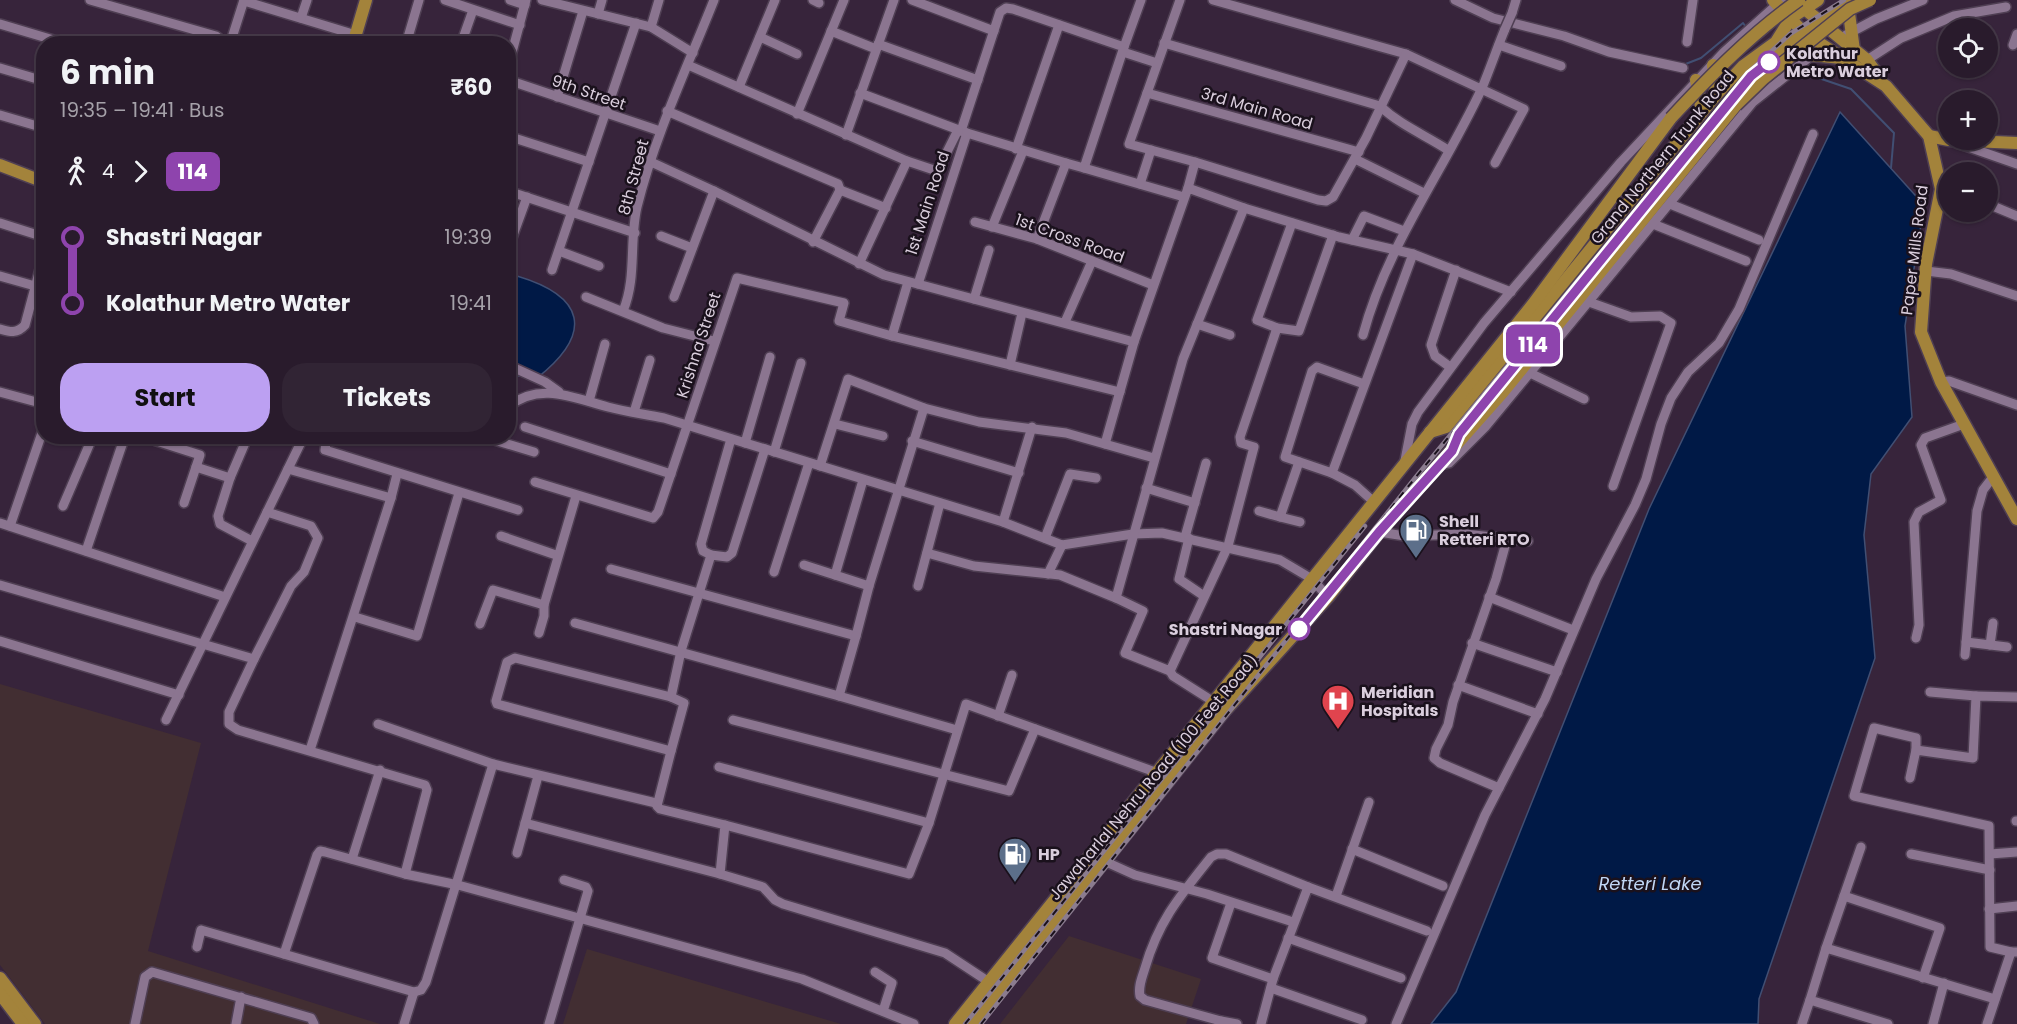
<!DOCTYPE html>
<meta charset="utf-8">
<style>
:root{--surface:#291b2c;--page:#312434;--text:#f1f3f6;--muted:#a5a1a9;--line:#453948;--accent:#bca0f2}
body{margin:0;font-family:Poppins,sans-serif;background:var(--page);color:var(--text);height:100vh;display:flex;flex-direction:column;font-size:22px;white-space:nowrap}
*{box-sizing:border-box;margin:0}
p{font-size:20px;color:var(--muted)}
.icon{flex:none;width:33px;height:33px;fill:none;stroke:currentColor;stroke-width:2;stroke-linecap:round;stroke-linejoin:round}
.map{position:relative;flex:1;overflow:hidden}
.details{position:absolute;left:36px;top:36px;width:480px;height:408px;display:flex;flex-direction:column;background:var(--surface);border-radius:24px;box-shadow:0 2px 4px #0004,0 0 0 2px var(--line)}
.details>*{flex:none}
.badge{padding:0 12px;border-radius:9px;font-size:21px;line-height:39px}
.tools{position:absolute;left:1938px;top:18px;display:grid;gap:12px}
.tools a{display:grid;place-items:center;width:60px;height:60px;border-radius:50%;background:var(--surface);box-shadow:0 2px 4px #0004,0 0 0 2px var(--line);font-size:30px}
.map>.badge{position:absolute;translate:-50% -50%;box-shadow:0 0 0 3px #fff}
.legs{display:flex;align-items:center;gap:9px;height:66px;padding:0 24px;font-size:20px}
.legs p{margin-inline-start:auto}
.overview{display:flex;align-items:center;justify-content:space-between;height:102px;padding:0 24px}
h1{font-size:33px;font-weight:700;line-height:45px}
.cta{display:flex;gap:12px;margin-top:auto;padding:12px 24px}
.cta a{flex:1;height:69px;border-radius:24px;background:var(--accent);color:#111;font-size:24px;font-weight:700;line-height:69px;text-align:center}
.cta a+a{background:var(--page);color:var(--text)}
ul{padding:0 24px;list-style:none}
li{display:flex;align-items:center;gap:21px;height:66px;font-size:22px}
li i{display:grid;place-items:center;width:9px;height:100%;margin:0 8px;background:currentColor}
li i::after{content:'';width:15px;height:15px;margin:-8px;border:4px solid;border-radius:50%;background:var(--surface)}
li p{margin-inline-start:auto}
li:first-child i{background:linear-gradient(#0000 50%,currentColor 0)}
li:last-child i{background:linear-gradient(currentColor 50%,#0000 0)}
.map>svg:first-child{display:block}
.industrial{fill:#422e32}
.water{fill:#001946;stroke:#414f73;stroke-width:1.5}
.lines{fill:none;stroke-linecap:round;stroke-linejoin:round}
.stream{stroke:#414f73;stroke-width:2}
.minor-casing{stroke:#4f3f53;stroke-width:12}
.major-casing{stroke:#4f3f53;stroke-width:15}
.minor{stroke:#8b7590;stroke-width:9}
.major{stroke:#a3833b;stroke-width:12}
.rail-casing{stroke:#8b7c8f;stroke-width:4.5}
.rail{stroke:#1a111c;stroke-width:2;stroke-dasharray:7;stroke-linecap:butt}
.minor-bridge-casing{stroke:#4f3f53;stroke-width:12;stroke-linecap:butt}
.major-bridge-casing{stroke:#4f3f53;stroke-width:15;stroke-linecap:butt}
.minor-bridge{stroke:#8b7590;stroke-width:9}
.major-bridge{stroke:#a3833b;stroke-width:12}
.line-1-casing{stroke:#fff;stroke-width:14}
.line-1{stroke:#8e44ad;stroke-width:9}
.stop-1-dot{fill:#fff;stroke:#8e44ad;stroke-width:3}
.labels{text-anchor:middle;stroke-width:5;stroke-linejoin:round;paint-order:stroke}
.stop-label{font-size:16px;font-weight:bold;fill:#dacedd;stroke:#1a111c;text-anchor:start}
.street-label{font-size:16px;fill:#dacedd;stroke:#1a111c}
.poi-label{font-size:16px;font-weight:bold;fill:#dacedd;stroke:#1a111c;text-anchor:start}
.water-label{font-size:18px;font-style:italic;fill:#c0d6f5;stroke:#1a111c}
</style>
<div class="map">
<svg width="2017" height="1024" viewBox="0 0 2017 1024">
<rect width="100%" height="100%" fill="#37243b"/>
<g class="industrial">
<polygon points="0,684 201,743 148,951 380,1024 45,1024 0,965"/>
<polygon points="1069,936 1201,979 1186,1024 1000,1024"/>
<polygon points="587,949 841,1024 563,1024"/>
</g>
<g class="water">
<polygon points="1840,112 1924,205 1905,326 1912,417 1871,474 1864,535 1875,658 1759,999 1758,1024 1431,1024 1456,992 1649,509"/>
<path d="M 517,276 C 584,296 595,332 537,378 L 518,376 L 509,373 L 508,279 Z"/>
</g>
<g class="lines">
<g class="stream">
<polyline points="1683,65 1701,58 1743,23 1746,27"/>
<polyline points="1798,71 1851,89 1894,133 1891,168"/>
</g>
<defs>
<g id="minor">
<polyline points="90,0 216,36 226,44"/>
<polyline points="445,0 520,25"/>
<polyline points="510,0 525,5"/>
<polyline points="542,0 651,27 693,53"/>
<polyline points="813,0 819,3"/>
<polyline points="912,0 994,31"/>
<polyline points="1180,0 1129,144 1195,162"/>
<polyline points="1213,0 1406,54"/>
<polyline points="1455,0 1493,18 1564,36 1609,52 1683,68"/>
<polyline points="244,1 356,35"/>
<polyline points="1512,13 1516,0"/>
<polyline points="598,14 602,0"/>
<polyline points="301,18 307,0"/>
<polyline points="0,24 67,44"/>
<polyline points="651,27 659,0"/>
<polyline points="831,31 876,49"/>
<polyline points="1846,35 1876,19 1923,0"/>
<polyline points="760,37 797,54"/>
<polyline points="1687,42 1693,0"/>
<path d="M 1164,43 L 1380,106 C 1400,125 1425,135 1448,150"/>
<polyline points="230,44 244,0"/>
<polyline points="406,44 419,0"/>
<polyline points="461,44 473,10"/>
<polyline points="878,44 978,80"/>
<polyline points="1499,45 1561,66"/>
<polyline points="2013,45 2017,34"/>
<polyline points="1124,47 1141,0"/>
<polyline points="1123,52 1157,63"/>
<polyline points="1867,60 1901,38 1954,16 2006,7"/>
<polyline points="688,65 907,161 859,264"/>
<polyline points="508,67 526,0"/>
<polyline points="0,68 44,81"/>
<polyline points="508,80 660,131"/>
<polyline points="739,87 775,0"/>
<polyline points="860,93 967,133 1066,163 1037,239"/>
<polyline points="1147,93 1359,152"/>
<polyline points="557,97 583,11"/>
<polyline points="667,111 838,184 840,190 813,242"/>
<polyline points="797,114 844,0"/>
<polyline points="0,115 44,128"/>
<polyline points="961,131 1000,12 1006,8 1013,9 1124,47 1084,168 1066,163"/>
<polyline points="846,135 894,0"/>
<polyline points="508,136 589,162"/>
<polyline points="1957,143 2017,164"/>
<polyline points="1016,149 1059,25"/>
<polyline points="1355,159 1424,193"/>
<polyline points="907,161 934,170 939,168 958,130"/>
<polyline points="651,162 714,191"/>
<polyline points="1084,168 1184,197"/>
<polyline points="1140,184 1151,150"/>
<polyline points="1188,188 1195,162 1318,200 1326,201 1333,197 1366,138 1406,54 1524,109 1495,163"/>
<polyline points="840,190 886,208"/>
<polyline points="508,191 635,233"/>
<polyline points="1670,204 1759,240"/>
<polyline points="1988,204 2017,216"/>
<polyline points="975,222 1037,239 1153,285"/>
<polyline points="0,223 44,237"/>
<polyline points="1292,223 1257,320 1277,328 1299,331 1333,235"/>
<polyline points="1653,224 1746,261"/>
<polyline points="992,227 1023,151"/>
<polyline points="661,236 692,248"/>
<polyline points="1352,240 1364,216 1404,231"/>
<polyline points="508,249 527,197"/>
<polyline points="559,251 599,266"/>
<polyline points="1413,254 1511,292"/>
<polyline points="552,270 636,23"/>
<polyline points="1926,271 1951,274 2017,296"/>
<polyline points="0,276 35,286"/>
<polyline points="918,284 967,133"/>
<polyline points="586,297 663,328 714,341"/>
<polyline points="674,297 714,191 884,275 1134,342 1105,444"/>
<polyline points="974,299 989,250"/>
<polyline points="1589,302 1631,317 1660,316 1671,323 1613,486"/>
<path d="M 623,311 C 637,278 629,241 637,207 C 655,135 687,68 714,0"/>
<polyline points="1065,322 1092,261"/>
<polyline points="1197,324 1230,335"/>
<path d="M 0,329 C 10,332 17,334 25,325 L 44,254"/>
<path d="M 1363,335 C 1387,245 1443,172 1482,88 C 1490,69 1497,48 1505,29"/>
<polyline points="892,336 1120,392"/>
<polyline points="1134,342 1188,188 1244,208"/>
<polyline points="508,365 545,382 559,392"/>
<polyline points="1010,365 1022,313"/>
<polyline points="1450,367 1435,356 1431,345 1456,270"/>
<polyline points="1530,373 1584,399"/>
<polyline points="1941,382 1949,381 2017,405"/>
<polyline points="0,392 44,404"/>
<polyline points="589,401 605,344"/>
<path d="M 508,407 C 539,381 574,398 608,407 C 626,412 645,414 664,418 L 1003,522 L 1062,545 L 1133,534 L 1162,533 L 1280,560 L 1312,579 L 1328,597"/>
<polyline points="634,412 650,360"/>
<polyline points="835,424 883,436"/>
<polyline points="525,427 671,474"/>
<polyline points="141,436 200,455 184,503"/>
<polyline points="327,436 325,450 518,510"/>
<polyline points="481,436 534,452"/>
<polyline points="912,441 1019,473"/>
<polyline points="745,443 770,357"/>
<polyline points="774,452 801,363"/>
<polyline points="1405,460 1412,424 1418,412 1484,323 1621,162 1724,52 1782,0"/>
<polyline points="820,466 848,379 924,408"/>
<polyline points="1437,466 1449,463 1486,426 1753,102 1816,52"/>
<polyline points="196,467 230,478 248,436"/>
<polyline points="288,469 391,498 397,474"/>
<polyline points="1332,473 1285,457 1312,371 1317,367 1364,384"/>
<polyline points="230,478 218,516 220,524 252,541"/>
<polyline points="863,480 835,575 869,586"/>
<polyline points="535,482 653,518 658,512 737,278 844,303 839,321 892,336 908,282"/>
<polyline points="1146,488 1195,503"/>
<polyline points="63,506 93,436"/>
<polyline points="1259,511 1280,517 1299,462"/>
<polyline points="1280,517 1300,522"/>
<polyline points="1003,522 1032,427"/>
<polyline points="0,523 225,597"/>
<polyline points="10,526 44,427"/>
<polyline points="1379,532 1405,536 1465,534 1528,541"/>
<polyline points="501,536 556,555"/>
<polyline points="1185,537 1206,463"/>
<polyline points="1045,538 1070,474 1096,478"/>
<polyline points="1189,538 1179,579 1204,596"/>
<polyline points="86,551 125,436"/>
<polyline points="927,553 974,566 1060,575 1116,598 1183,359 1244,208 1339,237 1413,254 1332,473 1355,485 1374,502"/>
<polyline points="711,555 727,557 732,553 765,449"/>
<polyline points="804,565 835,575"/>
<polyline points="611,569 856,636 869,586 924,408 979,422 1066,433 1154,458"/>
<polyline points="774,572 809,463"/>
<polyline points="1048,574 1062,545"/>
<polyline points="0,585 254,659 229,712 229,724 238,730 425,785 427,790 405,874"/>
<polyline points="918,586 940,503"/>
<polyline points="1489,597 1573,630"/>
<polyline points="1116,598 1143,611 1125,653 1170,671 1228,546 1254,447 1241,443 1240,437 1277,328"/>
<polyline points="355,617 417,636 459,493"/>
<polyline points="575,623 839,696 856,636"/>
<polyline points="480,624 493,590 544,605 576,496"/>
<polyline points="539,633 544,616 544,605"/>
<polyline points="1916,638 1919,625 1914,522 1919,512 1941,500 1921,445 1925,438 1964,424"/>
<polyline points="0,641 179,695"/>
<polyline points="1966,642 2007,647"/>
<polyline points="1472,643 1557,672"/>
<polyline points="1990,645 1993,623"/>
<polyline points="1965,655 1977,511 1983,490 1993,477"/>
<polygon points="515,658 671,697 684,703 671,751 497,704 496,701 507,662"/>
<polyline points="254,659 291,586 304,572 318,538 311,526 267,512"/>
<polyline points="1170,671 1173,676 1214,702"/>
<polyline points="1458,685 1538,714"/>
<polyline points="1930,692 1976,696"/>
<polyline points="839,696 957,730"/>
<polyline points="671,697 681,651 711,555 703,551 701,544 731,439"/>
<polyline points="998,716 1012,675"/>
<polyline points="166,720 304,436"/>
<polyline points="733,720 1009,791 1035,729"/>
<polyline points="378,724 493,764 656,803"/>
<polyline points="310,750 391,498"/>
<polyline points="1916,750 1916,738 1874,728 1854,796 1989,826 1990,947 2011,952"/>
<polyline points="671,751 657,806 660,809 725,825 720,874 763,887 775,900 783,904 945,953 989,982"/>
<polyline points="719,767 929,823"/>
<polyline points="1910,778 1916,750 1973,758 1976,696 2017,697"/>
<polyline points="1499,788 1440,763 1434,758 1436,749 1448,725 1453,702 1496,579 1507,539"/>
<polyline points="2016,821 2017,821"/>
<polyline points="525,823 720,874"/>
<polyline points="725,825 909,874 929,823 966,704 1158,773"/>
<polyline points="1352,849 1443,886"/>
<polyline points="517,853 538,776"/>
<polyline points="1911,854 1990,870"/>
<polyline points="1990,854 2017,852"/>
<polyline points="352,859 380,770"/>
<polyline points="1104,861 1135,875 1207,894 1293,922"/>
<polyline points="1336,896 1369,802"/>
<polyline points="1844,896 1861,847"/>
<polyline points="1231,903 1212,958 1273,979"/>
<polyline points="1989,909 2017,906"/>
<polyline points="1288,938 1401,978"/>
<polyline points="197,947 201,930 414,992 404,1024"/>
<polyline points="1826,948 1844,896 1940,928 1923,978"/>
<polyline points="284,954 317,855 320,851 325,852 405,874 458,885 802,979 914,1024"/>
<polyline points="875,972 892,983 883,1011"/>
<polyline points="1271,988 1362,1020"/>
<polyline points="414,992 421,990 426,982 493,764"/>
<path d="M 1221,1021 L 1145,1000 L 1140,996 C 1138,986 1142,978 1145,968 C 1159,920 1180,896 1211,857 L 1217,854 L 1226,854 L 1308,887"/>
<polyline points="135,1024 145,977 152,972 311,1018 314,1024"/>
<polyline points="236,1024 241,997"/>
<polyline points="549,1024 588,891 586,887 564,880"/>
<polyline points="1220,1024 1221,1021 1237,1024"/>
<polyline points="1261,1024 1273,979 1308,887 1427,931"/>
<polyline points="1396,1024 1485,815 1545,699 1596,579 1635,505 1646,479 1661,424 1671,398 1688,372 1719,343 1739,309 1813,134"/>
<polyline points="1802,1024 1810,1000"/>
<polyline points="1888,1024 1810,1000 1826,948 1995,999"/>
<polyline points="1933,1024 1944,983"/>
<polyline points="1987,1024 2011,952 2017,952"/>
</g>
<g id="major">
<polyline points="1773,0 1804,33 1886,86 1929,136 1941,189 1926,264 1921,332 1941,382 2017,519"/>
<polyline points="1800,5 1867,60 1880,78"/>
<polyline points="1848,6 1854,50"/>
<polyline points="353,44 366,0"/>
<polyline points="1789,49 1811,55 1842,58"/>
<polyline points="1713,65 1716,95"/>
<polyline points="1696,80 1702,112"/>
<polyline points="1724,109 1751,76 1804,33 1848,5"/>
<polyline points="1929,136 1949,140 2017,143"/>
<polyline points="0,165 44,182"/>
<polyline points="1430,432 1446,427 1716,95 1743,66 1776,42 1791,18 1818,0"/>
<polyline points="0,978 35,1024"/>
<polyline points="0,994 23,1024"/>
<polyline points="955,1024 1533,304 1671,118"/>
<polyline points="974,1024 1222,714 1328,597 1379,532 1503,392 1736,105"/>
</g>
</defs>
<use href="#minor" class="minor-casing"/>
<use href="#major" class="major-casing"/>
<use href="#minor" class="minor"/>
<use href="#major" class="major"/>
<defs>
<g id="rail">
<polyline points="965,1024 1365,526"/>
<polyline points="981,1024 1415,478 1749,72 1790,34 1844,0"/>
</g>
</defs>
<use href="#rail" class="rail-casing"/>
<use href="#rail" class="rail"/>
<defs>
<polyline id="minor-bridge" points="1505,29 1512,13"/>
<g id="major-bridge">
<polyline points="1736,105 1764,78 1850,9 1870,0"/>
<path d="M 1671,118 C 1711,75 1751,34 1799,0"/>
</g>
</defs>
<use href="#minor-bridge" class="minor-bridge-casing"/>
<use href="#major-bridge" class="major-bridge-casing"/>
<use href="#minor-bridge" class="minor-bridge"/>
<use href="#major-bridge" class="major-bridge"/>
</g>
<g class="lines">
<defs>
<polyline id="line-1" points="1299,629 1379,532 1452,451 1459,434 1751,76 1769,62"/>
</defs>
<use href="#line-1" class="line-1-casing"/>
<use href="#line-1" class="line-1"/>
</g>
<defs>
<symbol id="fuel-pin" viewBox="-11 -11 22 30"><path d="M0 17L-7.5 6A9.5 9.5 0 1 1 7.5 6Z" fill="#5c6f8a" stroke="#1a111c"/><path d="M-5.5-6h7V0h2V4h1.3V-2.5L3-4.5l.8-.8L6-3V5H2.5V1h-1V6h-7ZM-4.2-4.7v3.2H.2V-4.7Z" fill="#fff"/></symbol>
<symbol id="hospital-pin" viewBox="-11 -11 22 30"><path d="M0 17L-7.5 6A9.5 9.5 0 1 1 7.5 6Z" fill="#e0444e" stroke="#1a111c"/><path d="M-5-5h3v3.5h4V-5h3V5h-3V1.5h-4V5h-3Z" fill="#fff"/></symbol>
</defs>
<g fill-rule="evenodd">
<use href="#fuel-pin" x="1397" y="511" width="38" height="52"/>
<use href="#hospital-pin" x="1319" y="682" width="38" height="52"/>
<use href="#fuel-pin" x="996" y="835" width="38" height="52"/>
</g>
<g class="stop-1-dot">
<circle cx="1769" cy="62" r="10"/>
<circle cx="1299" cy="629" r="10"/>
</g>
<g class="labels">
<g class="stop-label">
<text x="1786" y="59">Kolathur<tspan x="1786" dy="18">Metro Water</tspan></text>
<text x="1282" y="635" text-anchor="end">Shastri Nagar</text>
</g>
<g class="street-label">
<text transform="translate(589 92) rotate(19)" y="6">9th Street</text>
<text transform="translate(1257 108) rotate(16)" y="6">3rd Main Road</text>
<text transform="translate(1662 157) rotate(-51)" y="6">Grand Northern Trunk Road</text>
<text transform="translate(633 177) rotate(-75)" y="6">8th Street</text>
<text transform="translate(927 203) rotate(-72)" y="6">1st Main Road</text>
<text transform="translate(1070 238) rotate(20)" y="6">1st Cross Road</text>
<text transform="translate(1914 250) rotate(-83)" y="6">Paper Mills Road</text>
<text transform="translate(698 345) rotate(-72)" y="6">Krishna Street</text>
<text transform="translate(1153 777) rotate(-50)" y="6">Jawaharlal Nehru Road (100 Feet Road)</text>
</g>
<g class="poi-label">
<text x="1439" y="527">Shell<tspan x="1439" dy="18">Retteri RTO</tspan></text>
<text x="1361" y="698">Meridian<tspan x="1361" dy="18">Hospitals</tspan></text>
<text x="1038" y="860">HP</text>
</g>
<g class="water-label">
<text x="1650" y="890">Retteri Lake</text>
</g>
</g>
</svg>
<div class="tools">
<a><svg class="icon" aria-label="locate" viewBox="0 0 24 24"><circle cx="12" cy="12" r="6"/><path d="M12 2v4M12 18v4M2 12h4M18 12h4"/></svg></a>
<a>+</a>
<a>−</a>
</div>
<b class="badge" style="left:1533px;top:344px;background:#8e44ad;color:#fff">114</b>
<section class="details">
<div class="overview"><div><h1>6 min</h1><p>19:35 – 19:41 · Bus</p></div><b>₹60</b></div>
<div class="legs"><svg class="icon" aria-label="walk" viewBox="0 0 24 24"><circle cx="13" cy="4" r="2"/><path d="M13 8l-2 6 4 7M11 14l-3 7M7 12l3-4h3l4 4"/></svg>4<svg class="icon" aria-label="forward" viewBox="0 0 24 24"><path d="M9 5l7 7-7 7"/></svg><b class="badge" style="background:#8e44ad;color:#fff">114</b></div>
<ul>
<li><i style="color:#8e44ad"></i><b>Shastri Nagar</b><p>19:39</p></li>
<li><i style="color:#8e44ad"></i><b>Kolathur Metro Water</b><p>19:41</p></li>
</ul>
<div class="cta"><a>Start</a><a>Tickets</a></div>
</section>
</div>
